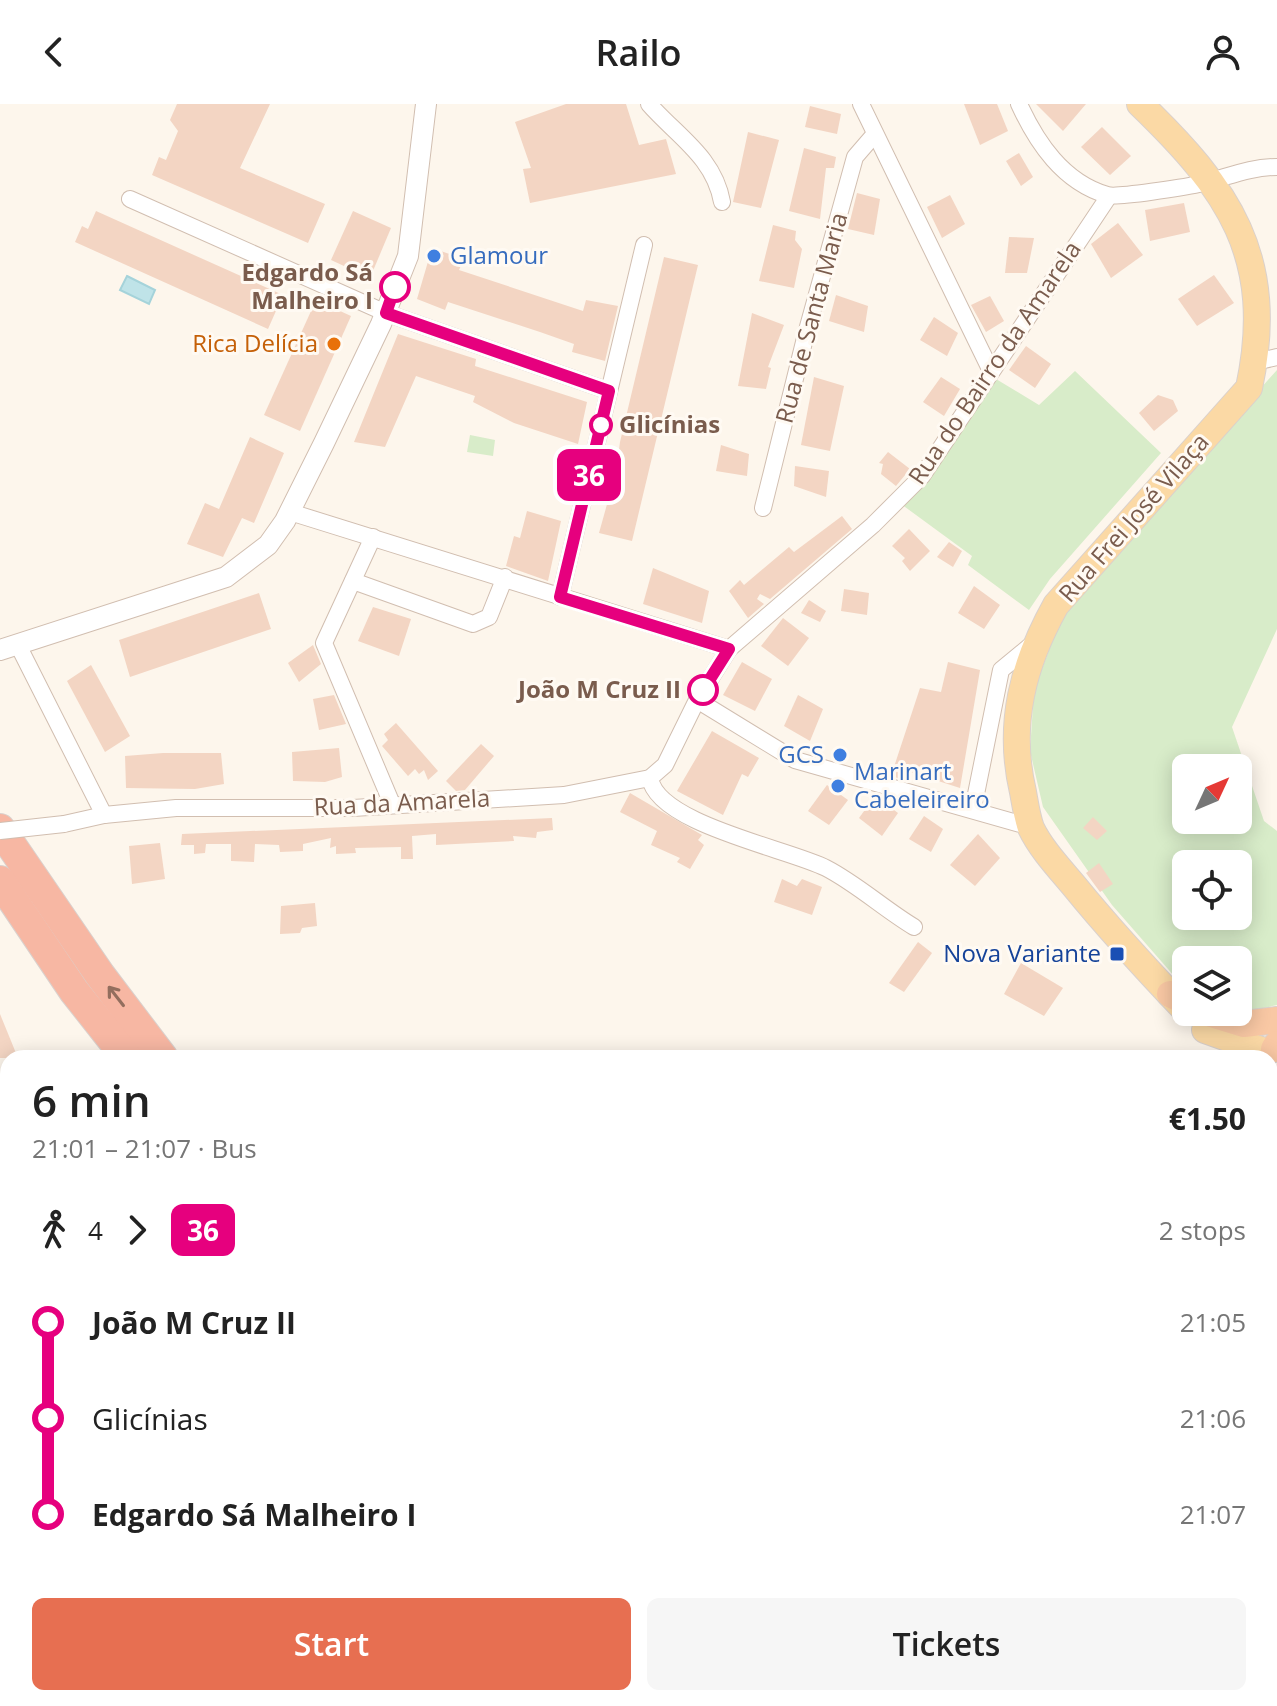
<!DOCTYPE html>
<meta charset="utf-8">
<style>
:root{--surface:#fff;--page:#f6f6f6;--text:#222;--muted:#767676;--accent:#e76f51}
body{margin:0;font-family:"Open Sans",sans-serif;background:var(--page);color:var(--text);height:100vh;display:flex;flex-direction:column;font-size:30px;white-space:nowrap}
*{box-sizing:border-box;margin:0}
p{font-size:26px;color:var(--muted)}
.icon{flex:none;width:44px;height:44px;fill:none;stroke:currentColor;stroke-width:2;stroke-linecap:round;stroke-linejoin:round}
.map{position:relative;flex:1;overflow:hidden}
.details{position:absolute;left:0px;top:946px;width:1278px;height:656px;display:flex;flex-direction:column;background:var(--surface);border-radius:24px 24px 0 0;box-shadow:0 4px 20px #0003}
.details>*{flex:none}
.badge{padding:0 16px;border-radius:12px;font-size:28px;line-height:52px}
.needle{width:52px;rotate:46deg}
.fabs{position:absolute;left:1172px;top:650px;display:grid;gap:16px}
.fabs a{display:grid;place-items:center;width:80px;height:80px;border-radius:12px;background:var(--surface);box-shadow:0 4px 20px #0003;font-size:40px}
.map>.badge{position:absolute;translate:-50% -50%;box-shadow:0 0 0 4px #fff}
.legs{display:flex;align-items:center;gap:12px;height:88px;padding:0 32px;font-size:26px}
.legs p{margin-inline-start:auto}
.headline{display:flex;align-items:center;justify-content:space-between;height:136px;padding:0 32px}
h1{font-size:44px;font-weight:600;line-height:60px}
.primary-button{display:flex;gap:16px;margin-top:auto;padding:16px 32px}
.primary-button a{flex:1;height:92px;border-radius:12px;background:var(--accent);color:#fff;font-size:32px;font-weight:600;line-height:92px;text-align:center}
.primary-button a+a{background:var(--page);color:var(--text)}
ul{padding:0 32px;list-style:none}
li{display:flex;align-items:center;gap:28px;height:96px;font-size:30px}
li i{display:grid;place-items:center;width:12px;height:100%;margin:0 10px;background:currentColor}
li i::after{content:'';width:20px;height:20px;margin:-10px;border:6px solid;border-radius:50%;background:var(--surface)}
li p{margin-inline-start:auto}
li:first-child i{background:linear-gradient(#0000 50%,currentColor 0)}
li:last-child i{background:linear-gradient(currentColor 50%,#0000 0)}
header{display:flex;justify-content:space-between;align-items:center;height:104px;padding:0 32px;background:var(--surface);font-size:36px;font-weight:600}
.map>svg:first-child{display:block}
.commercial{fill:#fde8e0}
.green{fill:#d8ecc9;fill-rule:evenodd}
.water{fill:#bfe3e8;stroke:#a5d3da;stroke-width:2}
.building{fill:#f3d5c3}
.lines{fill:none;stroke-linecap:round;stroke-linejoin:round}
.minor-casing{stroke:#d1beb0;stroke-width:18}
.tertiary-casing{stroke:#d1beb0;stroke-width:22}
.primary-casing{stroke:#dad1cd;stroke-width:28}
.trunk-casing{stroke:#dad1cd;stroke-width:28}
.motorway-casing{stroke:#dad1cd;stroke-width:32}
.minor{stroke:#fff;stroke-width:16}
.tertiary{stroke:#fff;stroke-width:20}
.primary{stroke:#fbd9a5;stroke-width:26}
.trunk{stroke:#f9c8a4;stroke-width:26}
.motorway{stroke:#f7b7a3;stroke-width:30}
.minor-bridge-casing{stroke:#d1beb0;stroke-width:18;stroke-linecap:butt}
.minor-bridge{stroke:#fff;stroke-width:16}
.oneway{stroke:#936e5e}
.line-1-casing{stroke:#fff;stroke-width:18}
.line-1{stroke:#e6007e;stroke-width:12}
.shop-dot{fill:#3f7fe0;stroke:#fffaf3;stroke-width:3}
.stop-1-dot{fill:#fff;stroke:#e6007e;stroke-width:4}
.food-dot{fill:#e8710a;stroke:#fffaf3;stroke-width:3}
.transit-dot{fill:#1a4fb4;stroke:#fffaf3;stroke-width:3}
.labels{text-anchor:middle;stroke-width:6;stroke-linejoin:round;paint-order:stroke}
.shop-label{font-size:24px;fill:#366cbe;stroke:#fffaf3;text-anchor:start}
.stop-label{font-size:24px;font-weight:bold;fill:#7a5c4d;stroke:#fffaf3;text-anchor:end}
.street-label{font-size:24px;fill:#7a5c4d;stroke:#fffaf3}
.food-label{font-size:24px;fill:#c56008;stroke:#fffaf3;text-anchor:end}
.transit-label{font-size:24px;fill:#164399;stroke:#fffaf3;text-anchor:end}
</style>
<header><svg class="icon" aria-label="back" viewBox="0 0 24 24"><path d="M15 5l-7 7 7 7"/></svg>Railo<svg class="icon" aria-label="person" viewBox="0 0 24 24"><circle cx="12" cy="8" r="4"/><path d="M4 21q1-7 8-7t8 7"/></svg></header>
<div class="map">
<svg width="1277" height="1602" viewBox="0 0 1277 1602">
<rect width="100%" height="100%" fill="#fdf6ec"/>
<polygon class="commercial" points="1270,1062 1277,1062 1277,1118 1270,1130"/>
<g class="green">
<path d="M 1277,266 L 1277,525 L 1232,623 L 1264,717 L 1277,727 L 1277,901 L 1251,907 L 1238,903 L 1238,856 L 1186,856 L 1186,880 L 1175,873 L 1112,801 L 1043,703 L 1030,647 L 1034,586 L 1065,504 ZM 1186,664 L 1238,664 L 1238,716 L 1186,716 ZM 1186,760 L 1238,760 L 1238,812 L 1186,812 Z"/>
<polygon points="1075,267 1161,349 1050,475 1029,506 968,461 972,452 901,400 991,272 1039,301"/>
<polygon points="470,331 495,336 493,352 467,348"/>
</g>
<polygon class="water" points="127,172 155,186 149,200 120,186"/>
<g class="building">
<polygon points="177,0 270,0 240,64 325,100 308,139 152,71 159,53 166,56 178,27 170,16"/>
<polygon points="566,0 626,0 639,41 666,35 676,70 530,99 523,65 531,64 515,18"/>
<polygon points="964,0 997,0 1008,27 980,41"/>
<polygon points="1036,0 1086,0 1063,27"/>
<polygon points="810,2 841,10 837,30 805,23"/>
<polygon points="1102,23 1131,52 1110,71 1081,43"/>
<polygon points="748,28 779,36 761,104 733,98"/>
<polygon points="804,44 836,53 834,64 826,64 820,115 789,107"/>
<polygon points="1019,49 1033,73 1021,82 1006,57"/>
<polygon points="857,89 880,95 874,131 848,125"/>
<polygon points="950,91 965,120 942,134 927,103"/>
<polygon points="1184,99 1190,128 1150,137 1145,106"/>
<polygon points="96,107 283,191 268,225 75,138 82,122 88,125"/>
<polygon points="353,107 391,124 370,174 331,156"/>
<polygon points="1118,119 1143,151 1111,174 1091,140"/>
<polygon points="773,121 796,127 795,136 802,145 794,184 759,177"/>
<polygon points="1009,133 1034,134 1027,169 1005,169"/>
<polygon points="432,144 464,155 459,166 583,207 586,196 618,202 605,257 572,248 574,240 540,228 448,198 445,206 417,195"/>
<polygon points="664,153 698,161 632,437 599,429 616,368 620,338"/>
<polygon points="1214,171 1234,199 1197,222 1178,195"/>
<polygon points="836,191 868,202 864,228 829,217"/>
<polygon points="990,192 1004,217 986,228 971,201"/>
<polygon points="316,196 351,212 300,327 264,311"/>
<polygon points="752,209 784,221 768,263 771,264 766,285 738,282"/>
<polygon points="934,213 958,229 947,252 920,236"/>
<polygon points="398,230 476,255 475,262 587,298 578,340 514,319 473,298 475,292 416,272 385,343 354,338"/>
<polygon points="1026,242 1051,260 1035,284 1009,266"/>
<polygon points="814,273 844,282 830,347 801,341"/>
<polygon points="941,273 960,285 944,312 923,298"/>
<polygon points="1158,291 1173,296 1178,307 1154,327 1139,309"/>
<polygon points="250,333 284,349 254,419 242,414 223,453 187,440 205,399 219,405"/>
<polygon points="721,341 749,350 747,372 716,367"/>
<polygon points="888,348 910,365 896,382 881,370 883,360 879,359"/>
<polygon points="795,362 829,367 826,393 794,382"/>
<polygon points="527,407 561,417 548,477 506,462 514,432 520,434"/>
<polygon points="842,412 852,425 770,495 760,490 757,495 764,500 748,514 729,487 740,476 744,481 789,443 794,448"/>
<polygon points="909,425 930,447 910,467 902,457 905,454 892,442"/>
<polygon points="949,438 962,447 953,463 937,453"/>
<polygon points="653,464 709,487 702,519 643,500"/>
<polygon points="974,482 1000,501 984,525 958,509"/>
<polygon points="844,485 869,489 867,511 841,507"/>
<polygon points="259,489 271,525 130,573 119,536"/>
<polygon points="809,496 826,507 820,518 801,509"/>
<polygon points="373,503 411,515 399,552 358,537"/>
<polygon points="783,514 809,534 788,562 761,542"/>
<polygon points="313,541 321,560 299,578 288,559"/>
<polygon points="742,558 772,575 755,607 723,591"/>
<polygon points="948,558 980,566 960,684 907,667 905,676 891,672 920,584 941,588"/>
<polygon points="91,561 130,632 105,648 67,577"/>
<polygon points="334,591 346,620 319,626 313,595"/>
<polygon points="798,591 823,605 810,637 784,622"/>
<polygon points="396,619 438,667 428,676 424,666 419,670 415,665 408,672 382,642 388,636 384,630"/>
<polygon points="712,627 759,654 748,673 742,670 723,711 677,687"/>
<polygon points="481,640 494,652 465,686 456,687 446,677"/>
<polygon points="339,644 342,673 325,678 293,677 292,648"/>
<polygon points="163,649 221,649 224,680 195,685 126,684 125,652"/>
<polygon points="827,681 848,696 829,721 808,707"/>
<polygon points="630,689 702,731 698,736 704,741 690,765 677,758 680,754 651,741 657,727 620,708"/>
<polygon points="875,692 898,709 882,732 859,714"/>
<polygon points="924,712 943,725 931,748 909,735"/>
<polygon points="1093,713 1107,727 1097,736 1083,724"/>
<polygon points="552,714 553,726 537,728 536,734 513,732 514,737 436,741 436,730 412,732 413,755 401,755 401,743 355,744 356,749 336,750 336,742 330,744 331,734 303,740 303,747 280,748 279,741 255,740 254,758 231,757 231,740 206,740 205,749 194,750 194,741 181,741 182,730"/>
<polygon points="978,730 1000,754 975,782 950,761"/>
<polygon points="160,739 165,775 132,780 129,742"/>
<polygon points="1099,759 1113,780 1100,788 1086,769"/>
<polygon points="782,775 797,782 802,775 822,783 812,811 774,798"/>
<polygon points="315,799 317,822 302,824 300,829 280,830 281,802"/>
<polygon points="918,838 932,849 904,888 889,879"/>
<polygon points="1021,859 1063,884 1044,912 1004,890"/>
<polygon points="0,910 18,954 0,954"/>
</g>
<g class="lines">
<defs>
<g id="minor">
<path d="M 649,0 C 677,32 714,53 722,98"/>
<polyline points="861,0 991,267"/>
<path d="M 1019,0 C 1037,39 1063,78 1107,91 C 1117,94 1185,83 1199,80 C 1226,74 1248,63 1277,63"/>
<polyline points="130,95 386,209 609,287"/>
<polyline points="1264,256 1277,253"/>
<polyline points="763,404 806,230 855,53 874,31"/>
<polyline points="290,408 729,545"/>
<polyline points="373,433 324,539 392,700"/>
<polyline points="353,477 473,520 489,513 505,473"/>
<polyline points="560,493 644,141"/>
<polyline points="18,541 104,711"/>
<polyline points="697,596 795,656 1031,723"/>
<path d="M 650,674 C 657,720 789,745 826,764 C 857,780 884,805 914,823"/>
<polyline points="973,705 1001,566 1036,537"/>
<polyline points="64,720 104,711 176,704 353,704 564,691 650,674 665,661 697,596 729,545 873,421 922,372 1109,92"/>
<polyline points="0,1087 8,1109"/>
<polyline points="0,1555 8,1558"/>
<polyline points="63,1594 75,1602"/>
<polyline points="195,1594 197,1602"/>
<polyline points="487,1594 495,1602"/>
<polyline points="616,1602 617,1594"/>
</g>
<polyline id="tertiary" points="0,546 226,473 268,441 285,417 324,339 381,220 408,152 426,0"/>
<g id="primary">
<path d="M 1140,0 C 1228,85 1277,152 1249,284 L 1056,501 C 1023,560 1007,620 1023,688 C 1025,699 1027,713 1031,724 C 1041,745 1060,765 1075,783 C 1110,826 1147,866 1185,906"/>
<polyline points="1205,926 1264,947"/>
<polyline points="1270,1024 1277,1025"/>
</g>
<g id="trunk">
<polyline points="1170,890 1186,898"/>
<polyline points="1205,908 1244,920 1277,916"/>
<polyline points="1274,945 1277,940"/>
</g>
<g id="motorway">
<polyline points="0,725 100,871 163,954"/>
<polyline points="0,777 74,887 127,954"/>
<polyline points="1270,1286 1277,1271"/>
<polyline points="1270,1338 1277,1317"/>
<polyline points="1270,1455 1277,1438"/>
<polyline points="1270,1523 1277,1516"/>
<polyline points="756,1594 764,1602"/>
<polyline points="787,1594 797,1602"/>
<polyline points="1145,1602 1151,1594"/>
<polyline points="1204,1602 1205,1594"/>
<polyline points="1226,1602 1227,1594"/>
</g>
</defs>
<use href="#minor" class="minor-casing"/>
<use href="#tertiary" class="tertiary-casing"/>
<use href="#primary" class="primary-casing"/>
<use href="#trunk" class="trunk-casing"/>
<use href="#motorway" class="motorway-casing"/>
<use href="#minor" class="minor"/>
<use href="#tertiary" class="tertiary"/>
<use href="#primary" class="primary"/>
<use href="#trunk" class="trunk"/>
<use href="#motorway" class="motorway"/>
<defs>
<polyline id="minor-bridge" points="0,727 64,720"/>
</defs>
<use href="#minor-bridge" class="minor-bridge-casing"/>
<use href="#minor-bridge" class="minor-bridge"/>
</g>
<defs><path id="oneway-shaft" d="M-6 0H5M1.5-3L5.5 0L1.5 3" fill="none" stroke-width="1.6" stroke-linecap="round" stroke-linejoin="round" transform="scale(2)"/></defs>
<use class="oneway" href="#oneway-shaft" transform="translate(116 892) rotate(-128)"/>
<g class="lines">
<defs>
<polyline id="line-1" points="395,183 386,209 609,287 560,493 729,545 703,586"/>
</defs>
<use href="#line-1" class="line-1-casing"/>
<use href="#line-1" class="line-1"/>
</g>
<g class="shop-dot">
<circle cx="434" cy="152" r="8"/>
<circle cx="840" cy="651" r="8"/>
<circle cx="838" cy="682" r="8"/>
</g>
<g class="stop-1-dot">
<circle cx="395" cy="183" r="14"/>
<circle cx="601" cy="321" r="10"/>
<circle cx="703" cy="586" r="14"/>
</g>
<circle class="food-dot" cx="334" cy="240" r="8"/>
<rect class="transit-dot" x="1109" y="842" width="16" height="16" rx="4"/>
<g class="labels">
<g class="shop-label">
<text x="450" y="160">Glamour</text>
<text x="824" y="659" text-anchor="end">GCS</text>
<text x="854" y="676">Marinart<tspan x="854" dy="28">Cabeleireiro</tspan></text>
</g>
<g class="stop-label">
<text x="373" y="177">Edgardo Sá<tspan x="373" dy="28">Malheiro I</tspan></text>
<text x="619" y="329" text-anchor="start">Glicínias</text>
<text x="681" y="594">João M Cruz II</text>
</g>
<g class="street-label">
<text transform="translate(812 214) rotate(-75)" y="8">Rua de Santa Maria</text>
<text transform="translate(995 259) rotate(-56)" y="8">Rua do Bairro da Amarela</text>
<text transform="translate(1134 414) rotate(-49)" y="8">Rua Frei José Vilaça</text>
<text transform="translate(402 699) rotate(-3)" y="8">Rua da Amarela</text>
</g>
<g class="food-label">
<text x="318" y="248">Rica Delícia</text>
</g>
<g class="transit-label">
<text x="1101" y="858">Nova Variante</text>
</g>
</g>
</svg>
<div class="fabs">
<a><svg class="needle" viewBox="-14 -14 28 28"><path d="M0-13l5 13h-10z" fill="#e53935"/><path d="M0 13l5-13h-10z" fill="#767676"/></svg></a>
<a><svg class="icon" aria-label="locate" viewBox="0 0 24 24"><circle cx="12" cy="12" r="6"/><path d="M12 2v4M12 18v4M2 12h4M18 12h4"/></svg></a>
<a><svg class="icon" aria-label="layers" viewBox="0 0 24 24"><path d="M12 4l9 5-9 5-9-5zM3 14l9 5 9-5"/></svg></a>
</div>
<b class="badge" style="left:589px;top:371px;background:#e6007e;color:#fff">36</b>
<section class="details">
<div class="headline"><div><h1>6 min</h1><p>21:01 – 21:07 · Bus</p></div><b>€1.50</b></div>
<div class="legs"><svg class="icon" aria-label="walk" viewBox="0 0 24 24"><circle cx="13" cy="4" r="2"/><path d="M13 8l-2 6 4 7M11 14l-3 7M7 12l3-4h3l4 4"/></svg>4<svg class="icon" aria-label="forward" viewBox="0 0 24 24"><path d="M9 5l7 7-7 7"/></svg><b class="badge" style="background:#e6007e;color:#fff">36</b><p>2 stops</p></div>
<ul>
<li><i style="color:#e6007e"></i><b>João M Cruz II</b><p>21:05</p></li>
<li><i style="color:#e6007e"></i><span>Glicínias</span><p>21:06</p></li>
<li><i style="color:#e6007e"></i><b>Edgardo Sá Malheiro I</b><p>21:07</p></li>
</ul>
<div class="primary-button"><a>Start</a><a>Tickets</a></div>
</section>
</div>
